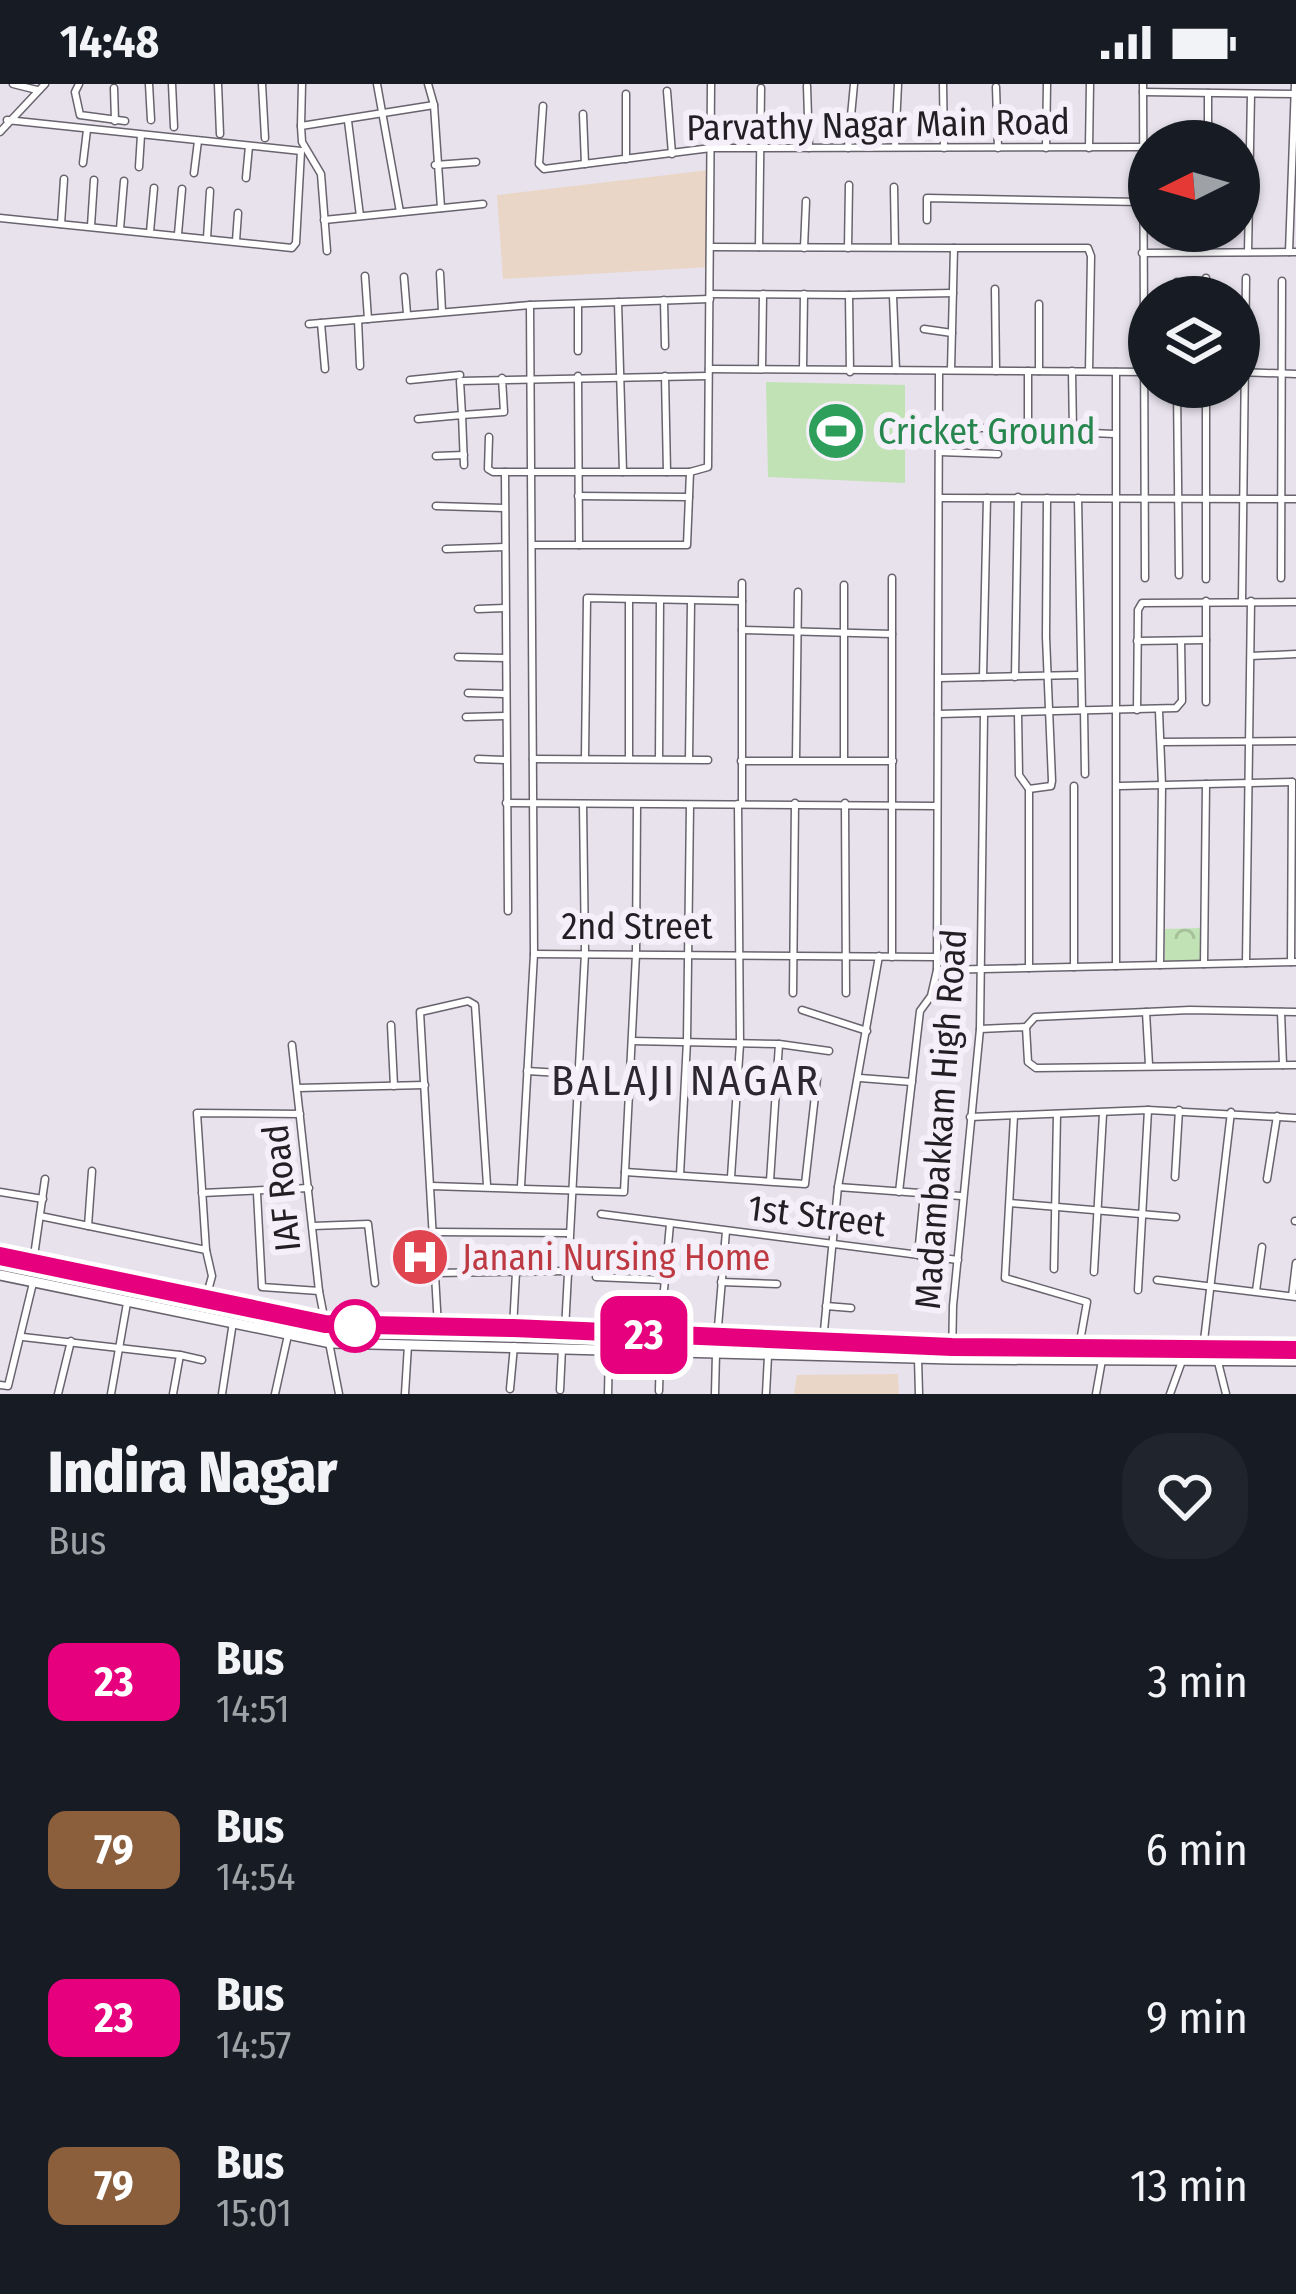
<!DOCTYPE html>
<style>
:root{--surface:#171b24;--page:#20242c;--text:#f1f3f6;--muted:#9ea1a6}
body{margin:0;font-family:"Fira Sans Condensed",sans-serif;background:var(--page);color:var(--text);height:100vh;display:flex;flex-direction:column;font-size:45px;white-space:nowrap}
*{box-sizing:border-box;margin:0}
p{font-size:39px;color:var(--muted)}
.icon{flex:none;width:66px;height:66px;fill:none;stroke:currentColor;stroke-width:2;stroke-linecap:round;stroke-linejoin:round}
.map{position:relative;height:1310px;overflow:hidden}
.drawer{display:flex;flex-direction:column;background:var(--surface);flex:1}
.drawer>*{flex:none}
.badge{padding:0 24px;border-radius:18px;font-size:42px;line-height:78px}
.needle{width:78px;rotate:265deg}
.tools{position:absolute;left:1128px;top:36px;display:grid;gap:24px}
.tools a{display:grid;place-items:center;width:132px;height:132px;border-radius:50%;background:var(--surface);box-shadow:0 3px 9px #0004;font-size:60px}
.map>.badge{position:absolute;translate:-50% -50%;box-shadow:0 0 0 6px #fff}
.round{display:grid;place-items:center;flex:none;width:126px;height:126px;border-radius:48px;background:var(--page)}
.headline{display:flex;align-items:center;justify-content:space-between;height:204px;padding:0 48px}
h1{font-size:57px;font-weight:800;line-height:90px}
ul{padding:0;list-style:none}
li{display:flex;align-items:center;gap:36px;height:168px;padding:0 48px}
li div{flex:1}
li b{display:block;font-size:45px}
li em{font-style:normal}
li .badge{min-width:132px;font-weight:700;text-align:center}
.status{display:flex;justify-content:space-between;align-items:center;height:84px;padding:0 60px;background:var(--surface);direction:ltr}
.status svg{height:33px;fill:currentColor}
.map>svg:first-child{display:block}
.education{fill:#ead6c7}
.park{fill:url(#park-crowns)}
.garden{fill:#c1e2b4}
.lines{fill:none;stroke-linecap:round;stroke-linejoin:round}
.minor-casing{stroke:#68636d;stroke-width:9}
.major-casing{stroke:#68636d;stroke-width:12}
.minor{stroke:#fff;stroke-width:6}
.major{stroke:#fff;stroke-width:9}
.line-casing{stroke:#fff;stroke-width:27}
.line{stroke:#e6007e;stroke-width:18}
.stop-dot{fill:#fff;stroke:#e6007e;stroke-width:6}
.labels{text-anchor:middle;stroke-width:12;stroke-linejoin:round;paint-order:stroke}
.street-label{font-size:36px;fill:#211f23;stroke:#f4eff9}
.leisure-label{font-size:36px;fill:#27864d;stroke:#f4eff9;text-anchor:start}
.health-label{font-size:36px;fill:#be3a42;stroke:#f4eff9;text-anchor:start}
.quarter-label{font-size:42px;letter-spacing:3px;fill:#2c2830;stroke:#f4eff9}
</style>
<div class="status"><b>14:48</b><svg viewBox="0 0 49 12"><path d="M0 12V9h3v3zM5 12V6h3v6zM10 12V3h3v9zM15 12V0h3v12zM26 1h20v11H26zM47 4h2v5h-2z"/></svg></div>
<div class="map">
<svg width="1296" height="1310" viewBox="0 0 1296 1310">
<defs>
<pattern id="park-crowns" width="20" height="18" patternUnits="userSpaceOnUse" patternTransform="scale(3)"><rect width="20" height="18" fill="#c1e2b4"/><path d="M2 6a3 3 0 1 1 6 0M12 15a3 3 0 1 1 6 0" fill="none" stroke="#a6c19a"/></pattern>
</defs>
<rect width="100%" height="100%" fill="#e7e2ec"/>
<g class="education">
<polygon points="710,86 711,183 503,195 497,111"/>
<polygon points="898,1290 899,1310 794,1310 797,1291"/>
</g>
<polygon class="park" points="1201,844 1201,880 1165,878 1165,845"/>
<polygon class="garden" points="766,298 905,301 905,399 768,393"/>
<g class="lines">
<defs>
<g id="minor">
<polyline points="13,0 37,6"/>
<polyline points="79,0 75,8 80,31 125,37"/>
<polyline points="149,0 151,36"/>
<polyline points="172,0 174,43"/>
<polyline points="218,0 220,50"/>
<polyline points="262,0 265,54"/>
<polyline points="377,0 400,128"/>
<polyline points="428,0 434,21 441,124"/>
<polyline points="943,0 944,64"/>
<polyline points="1143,0 1145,494"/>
<polyline points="807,2 809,64"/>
<polyline points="996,3 998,64"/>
<polyline points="114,4 115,37"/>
<polyline points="667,7 672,70"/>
<polyline points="1143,8 1295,10"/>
<polyline points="626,10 626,75"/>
<polyline points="543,22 539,80 544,85 711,64 1141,63"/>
<polyline points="583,30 585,80"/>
<polyline points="348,37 360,132"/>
<polyline points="301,42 302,0"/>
<polyline points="0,48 45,0"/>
<polyline points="1208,57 1208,9"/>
<polyline points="895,63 898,0"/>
<polyline points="848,64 854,0"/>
<polyline points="1046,64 1047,0"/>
<polyline points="1089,64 1090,0"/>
<polyline points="83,79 87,46"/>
<polyline points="435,81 476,78"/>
<polyline points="139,83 141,51"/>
<polyline points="194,89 198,57"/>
<polyline points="246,94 249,62"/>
<polyline points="894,103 895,163"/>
<polyline points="0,134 292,164 296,159 301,67 7,36"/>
<polyline points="324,136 483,120"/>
<polyline points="927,136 927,114 1141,118"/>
<polyline points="61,140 64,95"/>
<polyline points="91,142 94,96"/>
<polyline points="120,145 124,97"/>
<polyline points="150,148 154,104"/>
<polyline points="178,150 182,105"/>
<polyline points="207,154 210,107"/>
<polyline points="236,157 238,129"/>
<polyline points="711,163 954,164 951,286"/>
<polyline points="759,163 761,4"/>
<polyline points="804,164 806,117"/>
<polyline points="848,164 849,101"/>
<polyline points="954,164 1088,164 1091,172 1089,287"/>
<polyline points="327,167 321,90 302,58 301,42 434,21"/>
<polyline points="1206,167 1206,147"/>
<polyline points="1248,168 1251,10"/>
<polyline points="1289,168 1295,0"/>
<polyline points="1142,169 1296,168"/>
<polyline points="440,189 442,227"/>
<polyline points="365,192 368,235"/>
<polyline points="404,193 407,230"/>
<polyline points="995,205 996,287"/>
<polyline points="710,210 849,211 850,288"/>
<polyline points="849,211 953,209"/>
<polyline points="893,212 896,286"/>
<polyline points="1177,213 1177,198"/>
<polyline points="1206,213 1206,194"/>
<polyline points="664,216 665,262"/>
<polyline points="618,218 623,388"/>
<polyline points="1039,220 1039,287"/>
<polyline points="358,236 360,282"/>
<polyline points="321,239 325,285"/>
<polyline points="309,240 530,221 710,215"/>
<polyline points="924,245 952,249"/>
<polyline points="578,267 578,220"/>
<polyline points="762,284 763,210"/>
<polyline points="709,285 1149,288"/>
<polyline points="803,285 804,210"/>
<polyline points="1028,287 1028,346"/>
<polyline points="1072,287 1073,348"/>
<polyline points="1239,288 1296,290"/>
<polyline points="578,292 579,461"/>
<polyline points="665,292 667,388"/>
<polyline points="502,294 504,328 462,331 460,297 708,292"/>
<polyline points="410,296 460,291"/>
<polyline points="1177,303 1179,491"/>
<polyline points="1206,303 1206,495"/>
<polyline points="418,335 462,331 464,381"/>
<polyline points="939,342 1114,350"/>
<polyline points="489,353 488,385 493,388 690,388 708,383 711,0"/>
<polyline points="940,368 998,370"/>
<polyline points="436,372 464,371"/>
<polyline points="505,388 508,827"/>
<polyline points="578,412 689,413"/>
<polyline points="940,414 1296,415"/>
<polyline points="1078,414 1082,626"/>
<polyline points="436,422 504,424"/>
<polyline points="533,461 687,461 690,388"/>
<polyline points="446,465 505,463"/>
<polyline points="1281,494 1282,197"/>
<polyline points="844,501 844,676"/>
<polyline points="629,516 629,674"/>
<polyline points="1206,517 1206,618"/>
<polyline points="1242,517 1246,194"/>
<polyline points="478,525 505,524"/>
<polyline points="742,546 892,550"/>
<polyline points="1137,557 1206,556"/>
<polyline points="1251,572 1296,570"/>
<polyline points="458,573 505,574"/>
<polyline points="983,593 987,414"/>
<polyline points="1015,593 1018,413"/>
<polyline points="939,594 1079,591"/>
<polyline points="468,609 505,610"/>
<polyline points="1084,626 1085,690"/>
<polyline points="1137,626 1138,526 1142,519 1296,518"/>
<polyline points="1159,627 1162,701 1160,881"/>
<polyline points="1018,629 1019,691 1029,705"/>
<polyline points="938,630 1176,624 1182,617 1181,557"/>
<polyline points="466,633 505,632"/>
<polyline points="1161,658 1296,657"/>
<polyline points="585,673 587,514 742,517"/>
<polyline points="478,675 505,676"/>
<polyline points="533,675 708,676"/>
<polyline points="659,675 660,516"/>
<polyline points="689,675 691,517"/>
<polyline points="796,676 798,508"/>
<polyline points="741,677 893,677"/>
<polyline points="1120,702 1292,698"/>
<polyline points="506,719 937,722"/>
<polyline points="845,719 846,909"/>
<polyline points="742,720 742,499"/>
<polyline points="534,870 937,873"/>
<polyline points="892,873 892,494"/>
<polyline points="1291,878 1292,698"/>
<polyline points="1246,879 1251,517"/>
<polyline points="1204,880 1206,700"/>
<polyline points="1116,882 1116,288"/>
<polyline points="1074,883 1074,702"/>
<polyline points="1029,884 1029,705 1051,702 1052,697 1046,553 1047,414"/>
<polyline points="937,886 1296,878"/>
<polyline points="793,909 795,719"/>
<polyline points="802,926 867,947"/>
<polyline points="1146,928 1149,981"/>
<polyline points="1281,928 1283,981"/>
<polyline points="391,941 394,1002"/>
<polyline points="1026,943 1035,933 1190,926 1296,928"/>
<polyline points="980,945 1026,943 1028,978 1036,984 1296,981"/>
<polyline points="632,957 778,960"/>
<polyline points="292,961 319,1207 339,1310"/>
<polyline points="527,987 577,990"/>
<polyline points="860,994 912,998"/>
<polyline points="297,1004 425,1001"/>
<polyline points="1014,1032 1005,1194 1087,1218 1079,1263"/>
<polyline points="970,1033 1148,1026 1296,1034"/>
<polyline points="625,1088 805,1100 817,994"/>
<polyline points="680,1091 687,957 690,721"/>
<polyline points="731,1093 740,960 738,720"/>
<polyline points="1175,1093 1179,1026"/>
<polyline points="1267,1095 1277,1032"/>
<polyline points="770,1097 779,960 829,967"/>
<polyline points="431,1102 624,1108 636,870 637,721"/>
<polyline points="521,1102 534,870 530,221"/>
<polyline points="838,1103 879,872"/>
<polyline points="0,1108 43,1115"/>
<polyline points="899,1108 920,927 931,912 937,886 939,287"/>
<polyline points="202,1109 309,1104"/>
<polyline points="257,1109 262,1203 319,1207"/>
<polyline points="1010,1119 1176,1133"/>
<polyline points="601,1130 958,1176"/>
<polyline points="40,1132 206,1166"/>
<polyline points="1295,1137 1296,1137"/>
<polyline points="88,1142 92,1087"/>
<polyline points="313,1142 368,1140 375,1199"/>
<polyline points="434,1148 568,1149"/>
<polyline points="918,1171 924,1110"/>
<polyline points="33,1179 45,1095"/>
<polyline points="1054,1185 1057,1030"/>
<polyline points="1094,1188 1103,1030"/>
<polyline points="436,1189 566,1187"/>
<polyline points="596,1193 665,1196"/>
<polyline points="1157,1196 1296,1213"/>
<polyline points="721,1198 777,1200"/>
<polyline points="1138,1206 1148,1026"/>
<polyline points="1256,1207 1262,1163"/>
<polyline points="1292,1212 1296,1179"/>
<polyline points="206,1214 212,1192 206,1166 197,1029 300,1030"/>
<polyline points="826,1222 851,1224"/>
<polyline points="438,1243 420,928 468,917 475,921 487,1101"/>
<polyline points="513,1244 516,1188"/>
<polyline points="565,1246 585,869 583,720"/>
<polyline points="660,1250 670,1140"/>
<polyline points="23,1253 180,1271 173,1310"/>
<polyline points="717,1255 726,1147"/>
<polyline points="823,1257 838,1103 961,1112"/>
<polyline points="1203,1265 1231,1028"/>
<polyline points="180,1271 202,1276"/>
<polyline points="918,1274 919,1310"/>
<polyline points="952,1275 953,1222 980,945 984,630"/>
<polyline points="1218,1278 1226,1310"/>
<polyline points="0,1301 8,1302 33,1199"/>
<polyline points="510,1305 514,1262"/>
<polyline points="560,1306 562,1264"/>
<polyline points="659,1307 660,1269"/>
<polyline points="58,1310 71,1257"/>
<polyline points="111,1310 127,1219"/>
<polyline points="222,1310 233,1238"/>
<polyline points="275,1310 288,1251"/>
<polyline points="405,1310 408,1261"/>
<polyline points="608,1310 609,1266"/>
<polyline points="715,1310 716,1269"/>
<polyline points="766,1310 768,1272"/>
<polyline points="1096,1310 1102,1276"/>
<polyline points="1170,1310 1182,1277"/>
</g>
<g id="major">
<polyline points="0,1172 325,1240 513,1244 916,1262 1296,1266"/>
<polyline points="0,1191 331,1259 952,1275 1296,1277"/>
</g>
</defs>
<use href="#minor" class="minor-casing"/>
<use href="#major" class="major-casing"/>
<use href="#minor" class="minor"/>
<use href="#major" class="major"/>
</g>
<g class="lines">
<defs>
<polyline id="line" points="0,1172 325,1240 513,1244 952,1263 1296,1266"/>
</defs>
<use href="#line" class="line-casing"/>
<use href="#line" class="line"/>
</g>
<defs>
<symbol id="stadium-disc" viewBox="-11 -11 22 22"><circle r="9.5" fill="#2e9e5b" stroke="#f4eff9"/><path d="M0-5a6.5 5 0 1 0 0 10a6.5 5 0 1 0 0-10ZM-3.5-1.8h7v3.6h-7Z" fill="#fff"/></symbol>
<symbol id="hospital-disc" viewBox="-11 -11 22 22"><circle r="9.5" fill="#e0444e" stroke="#f4eff9"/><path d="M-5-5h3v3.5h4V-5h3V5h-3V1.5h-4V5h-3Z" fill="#fff"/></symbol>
</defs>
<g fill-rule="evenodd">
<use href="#stadium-disc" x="803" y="314" width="66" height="66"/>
<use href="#hospital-disc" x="387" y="1140" width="66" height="66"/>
</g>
<circle class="stop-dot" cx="355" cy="1242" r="24"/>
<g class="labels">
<g class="street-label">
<text transform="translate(878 40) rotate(-1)" y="13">Parvathy Nagar Main Road</text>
<text x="637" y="855">2nd Street</text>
<text transform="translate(940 1035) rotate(-86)" y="13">Madambakkam High Road</text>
<text transform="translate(281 1104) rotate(-96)" y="13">IAF Road</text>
<text transform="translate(817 1131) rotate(7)" y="13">1st Street</text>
</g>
<g class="leisure-label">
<text x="878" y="360">Cricket Ground</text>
</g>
<g class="health-label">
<text x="462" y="1186">Janani Nursing Home</text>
</g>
<g class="quarter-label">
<text x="686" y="1011">BALAJI NAGAR</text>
</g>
</g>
</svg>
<div class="tools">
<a><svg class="needle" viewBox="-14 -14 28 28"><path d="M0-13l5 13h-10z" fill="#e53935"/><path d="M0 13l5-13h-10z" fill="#9ea1a6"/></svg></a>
<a><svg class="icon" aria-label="layers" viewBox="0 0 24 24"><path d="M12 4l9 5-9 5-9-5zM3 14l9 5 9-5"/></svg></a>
</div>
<b class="badge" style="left:644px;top:1251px;background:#e6007e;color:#fff">23</b>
</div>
<section class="drawer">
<div class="headline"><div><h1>Indira Nagar</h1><p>Bus</p></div><a class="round"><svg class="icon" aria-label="heart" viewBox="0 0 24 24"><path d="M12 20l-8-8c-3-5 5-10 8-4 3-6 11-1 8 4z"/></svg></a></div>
<ul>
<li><span class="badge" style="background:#e6007e;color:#fff">23</span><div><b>Bus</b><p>14:51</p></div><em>3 min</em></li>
<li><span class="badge" style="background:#8b5e3c;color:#fff">79</span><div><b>Bus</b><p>14:54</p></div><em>6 min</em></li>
<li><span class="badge" style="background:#e6007e;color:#fff">23</span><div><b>Bus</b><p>14:57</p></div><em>9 min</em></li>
<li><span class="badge" style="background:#8b5e3c;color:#fff">79</span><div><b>Bus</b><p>15:01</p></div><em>13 min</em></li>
</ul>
</section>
